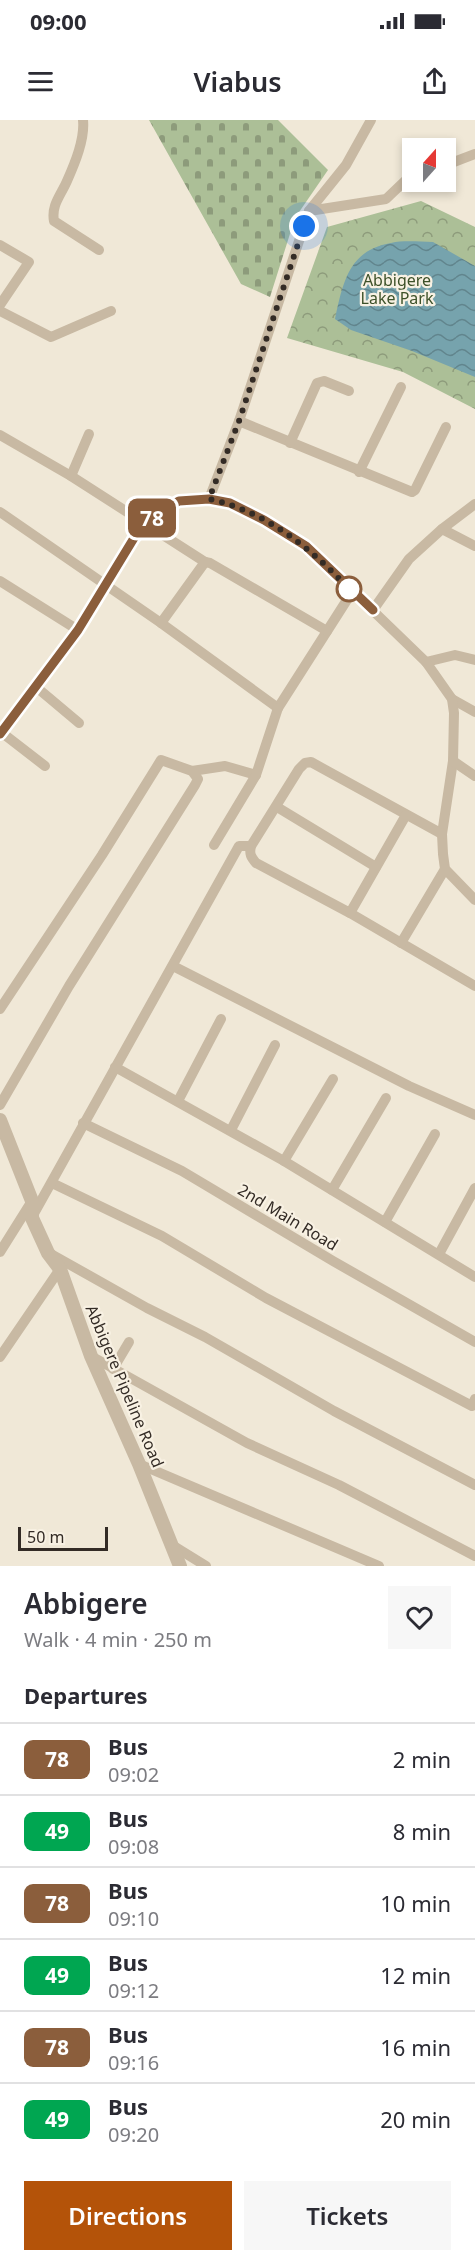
<!DOCTYPE html>
<meta charset="utf-8">
<style>
:root{--surface:#fff;--page:#f7f7f7;--text:#2b2b33;--muted:#7c7c81;--line:#e1e1e2;--accent:#b45309}
body{margin:0;font-family:"Noto Sans",sans-serif;background:var(--page);color:var(--text);height:100vh;display:flex;flex-direction:column;font-size:22px;white-space:nowrap}
*{box-sizing:border-box;margin:0}
p{font-size:20px;color:var(--muted)}
.icon{flex:none;width:33px;height:33px;fill:none;stroke:currentColor;stroke-width:2;stroke-linecap:round;stroke-linejoin:round}
.map{position:relative;height:1446px;overflow:hidden}
.drawer{display:flex;flex-direction:column;background:var(--surface);flex:1}
.drawer>*{flex:none}
.badge{padding:0 12px;border-radius:9px;font-size:21px;line-height:39px}
.needle{width:39px;rotate:21deg}
.tools{position:absolute;left:402px;top:18px;display:grid;gap:12px}
.tools a{display:grid;place-items:center;width:54px;height:54px;border-radius:0px;background:var(--surface);box-shadow:0 3px 9px #0003;font-size:30px}
.scale{position:absolute;left:18px;bottom:15px;width:90px;box-sizing:border-box;padding-left:6px;border:3px solid #332b25;border-top:0;font-size:16px;line-height:21px;white-space:nowrap;color:#332b25;-webkit-text-stroke:4px #f8f1e3;paint-order:stroke}
.you{position:absolute;width:30px;height:30px;margin:-15px;border:4px solid #fff;border-radius:50%;background:#1a73e8;box-shadow:0 0 0 9px #1a73e833}
.map>.badge{position:absolute;translate:-50% -50%;box-shadow:0 0 0 3px #fff}
h2{padding:0 24px;font-size:22px;line-height:54px}
.round{display:grid;place-items:center;flex:none;width:63px;height:63px;border-radius:0px;background:var(--page)}
.summary{display:flex;align-items:center;justify-content:space-between;height:102px;padding:0 24px}
h1{font-size:28px;font-weight:600;line-height:45px}
.action{display:flex;gap:12px;margin-top:auto;padding:12px 24px}
.action a{flex:1;height:69px;border-radius:0px;background:var(--accent);color:#fff;font-size:24px;font-weight:600;line-height:69px;text-align:center}
.action a+a{background:var(--page);color:var(--text)}
ul{padding:0;list-style:none}
li{display:flex;align-items:center;gap:18px;height:72px;padding:0 24px;border-top:2px solid var(--line)}
li div{flex:1}
li b{display:block;font-size:22px}
li em{font-style:normal}
li .badge{min-width:66px;font-weight:700;text-align:center}
.status{display:flex;justify-content:space-between;align-items:center;height:42px;padding:0 30px;background:var(--surface);direction:ltr}
.status svg{height:16px;fill:currentColor}
header{display:flex;justify-content:space-between;align-items:center;height:78px;padding:0 24px;background:var(--surface);font-size:27px;font-weight:600}
.map>svg:first-child{display:block}
.cemetery{fill:url(#cemetery-stones)}
.park{fill:url(#park-crowns)}
.water{fill:url(#water-waves)}
.lines{fill:none;stroke-linecap:round;stroke-linejoin:round}
.minor{stroke:#c8b9a3;stroke-width:10}
.tertiary{stroke:#c8b9a3;stroke-width:14}
.line-casing{stroke:#fff;stroke-width:14}
.line{stroke:#8b5e3c;stroke-width:9}
.walk{stroke:#332b25;stroke-width:6;stroke-dasharray:0 10.8}
.stop-dot{fill:#fff;stroke:#8b5e3c;stroke-width:3}
.labels{text-anchor:middle;stroke-width:4.5;stroke-linejoin:round;paint-order:stroke}
.park-label{font-size:16px;fill:#3d5129;stroke:#f8f1e3}
.street-label{font-size:16px;fill:#332b25;stroke:#f8f1e3}
</style>
<div class="status"><b>09:00</b><svg viewBox="0 0 49 12"><path d="M0 12V9h3v3zM5 12V6h3v6zM10 12V3h3v9zM15 12V0h3v12zM26 1h20v11H26zM47 4h2v5h-2z"/></svg></div>
<header><svg class="icon" aria-label="menu" viewBox="0 0 24 24"><path d="M4 6h16M4 12h16M4 18h16"/></svg>Viabus<svg class="icon" aria-label="share" viewBox="0 0 24 24"><path d="M12 15V3M7 8l5-5 5 5M5 13v7h14v-7"/></svg></header>
<div class="map">
<svg width="475" height="1446" viewBox="0 0 475 1446">
<defs>
<pattern id="cemetery-stones" width="16" height="16" patternUnits="userSpaceOnUse" patternTransform="scale(1.5)"><rect width="16" height="16" fill="#acbf97"/><path d="M2 7V4a2 2 0 0 1 4 0v3zM10 15v-3a2 2 0 0 1 4 0v3z" fill="#8d9b7b"/></pattern>
<pattern id="park-crowns" width="20" height="18" patternUnits="userSpaceOnUse" patternTransform="scale(1.5)"><rect width="20" height="18" fill="#acbf97"/><path d="M2 6a3 3 0 1 1 6 0M12 15a3 3 0 1 1 6 0" fill="none" stroke="#8d9b7b"/></pattern>
<pattern id="water-waves" width="16" height="10" patternUnits="userSpaceOnUse" patternTransform="scale(1.5)"><rect width="16" height="10" fill="#76a3ad"/><path d="M0 5q4-4 8 0t8 0" fill="none" stroke="#61858d"/></pattern>
</defs>
<rect width="100%" height="100%" fill="#f0e8d7"/>
<polygon class="cemetery" points="149,0 278,0 328,50 295,98 270,177 241,164"/>
<polygon class="park" points="421,81 475,107 475,289 403,252 287,218 327,107"/>
<path class="water" d="M 433,122 L 475,146 L 475,257 L 412,231 L 351,210 L 335,199 C 343,162 349,130 391,123 C 404,120 420,122 433,122 Z"/>
<g class="lines">
<g class="minor">
<path d="M 83,0 C 85,19 75,43 67,61 C 61,75 51,85 54,101 L 99,130"/>
<polyline points="446,45 475,34"/>
<polyline points="309,91 386,79 408,58 412,57"/>
<polyline points="0,125 29,142 0,185"/>
<polyline points="0,191 51,217 111,191"/>
<polyline points="239,301 412,372 415,370 446,307"/>
<polyline points="0,315 71,356 205,442"/>
<polyline points="290,323 317,263 324,261 349,271"/>
<polyline points="359,352 401,267"/>
<polyline points="71,356 89,314"/>
<polyline points="209,379 239,301 309,91 346,45 371,0"/>
<polyline points="0,392 161,503 278,588 352,472"/>
<polyline points="442,409 475,426"/>
<polyline points="0,461 78,510"/>
<polyline points="373,490 409,439 442,409 475,384"/>
<polyline points="161,503 205,442 210,443 327,511"/>
<polyline points="426,542 455,535 475,540"/>
<polyline points="35,566 79,603"/>
<polyline points="452,579 475,592"/>
<polyline points="1,612 45,646"/>
<polyline points="0,614 78,510 134,418 158,392 179,381 209,379 230,383 264,400 306,426 426,542 452,579 454,593 453,641 442,714 443,734 445,749 475,780"/>
<polyline points="453,641 475,656"/>
<polyline points="192,651 225,646 256,655"/>
<polyline points="277,687 376,747"/>
<path d="M 442,714 L 311,642 L 305,643 L 299,649 L 251,726 C 249,734 251,737 256,743 L 350,793 L 475,866"/>
<polyline points="214,725 256,655 278,588"/>
<polyline points="350,793 406,695"/>
<polyline points="401,823 445,749"/>
<polyline points="173,846 409,966 475,995"/>
<polyline points="0,889 102,735 161,640 192,651 198,659 195,665 69,866 0,985"/>
<polyline points="115,947 284,1041 333,959"/>
<polyline points="178,981 221,899"/>
<polyline points="83,1003 182,1051 333,1141 475,1222"/>
<polyline points="231,1010 275,925"/>
<polyline points="284,1041 475,1157"/>
<polyline points="52,1063 162,1116 266,1178 472,1286 475,1279"/>
<polyline points="332,1070 386,978"/>
<polyline points="32,1097 239,726 251,726"/>
<polyline points="385,1102 435,1014"/>
<polyline points="0,1132 32,1081"/>
<polyline points="51,1134 147,1188 205,1217 334,1291 475,1365"/>
<polyline points="439,1134 475,1068"/>
<polyline points="91,1236 247,1323 339,1365 475,1436"/>
<polyline points="0,1237 60,1149"/>
<polyline points="113,1249 129,1222"/>
<polyline points="139,1344 379,1446"/>
<polyline points="172,1425 206,1446"/>
</g>
<polyline class="tertiary" points="0,1000 32,1081 32,1098 48,1133 60,1149 91,1236 139,1344 180,1446"/>
</g>
<g class="lines">
<defs>
<polyline id="line" points="0,614 78,510 134,418 158,392 179,381 209,379 230,383 264,400 306,426 373,490"/>
</defs>
<use href="#line" class="line-casing"/>
<use href="#line" class="line"/>
<path class="walk" d="M 304,106 L 239,301 L 209,379 C 265,391 311,428 349,469"/>
</g>
<circle class="stop-dot" cx="349" cy="469" r="12"/>
<g class="labels">
<g class="park-label">
<text x="397" y="166">Abbigere<tspan x="397" dy="18">Lake Park</tspan></text>
</g>
<g class="street-label">
<text transform="translate(288 1097) rotate(31)" y="6">2nd Main Road</text>
<text transform="translate(125 1266) rotate(67)" y="6">Abbigere Pipeline Road</text>
</g>
</g>
</svg>
<div class="tools">
<a><svg class="needle" viewBox="-14 -14 28 28"><path d="M0-13l5 13h-10z" fill="#e53935"/><path d="M0 13l5-13h-10z" fill="#7c7c81"/></svg></a>
</div>
<div class="scale">50 m</div>
<div class="you" style="left:304px;top:106px"></div>
<b class="badge" style="left:152px;top:398px;background:#8b5e3c;color:#fff">78</b>
</div>
<section class="drawer">
<div class="summary"><div><h1>Abbigere</h1><p>Walk · 4 min · 250 m</p></div><a class="round"><svg class="icon" aria-label="heart" viewBox="0 0 24 24"><path d="M12 20l-8-8c-3-5 5-10 8-4 3-6 11-1 8 4z"/></svg></a></div>
<h2>Departures</h2>
<ul>
<li><span class="badge" style="background:#8b5e3c;color:#fff">78</span><div><b>Bus</b><p>09:02</p></div><em>2 min</em></li>
<li><span class="badge" style="background:#00a651;color:#fff">49</span><div><b>Bus</b><p>09:08</p></div><em>8 min</em></li>
<li><span class="badge" style="background:#8b5e3c;color:#fff">78</span><div><b>Bus</b><p>09:10</p></div><em>10 min</em></li>
<li><span class="badge" style="background:#00a651;color:#fff">49</span><div><b>Bus</b><p>09:12</p></div><em>12 min</em></li>
<li><span class="badge" style="background:#8b5e3c;color:#fff">78</span><div><b>Bus</b><p>09:16</p></div><em>16 min</em></li>
<li><span class="badge" style="background:#00a651;color:#fff">49</span><div><b>Bus</b><p>09:20</p></div><em>20 min</em></li>
</ul>
<div class="action"><a>Directions</a><a>Tickets</a></div>
</section>
